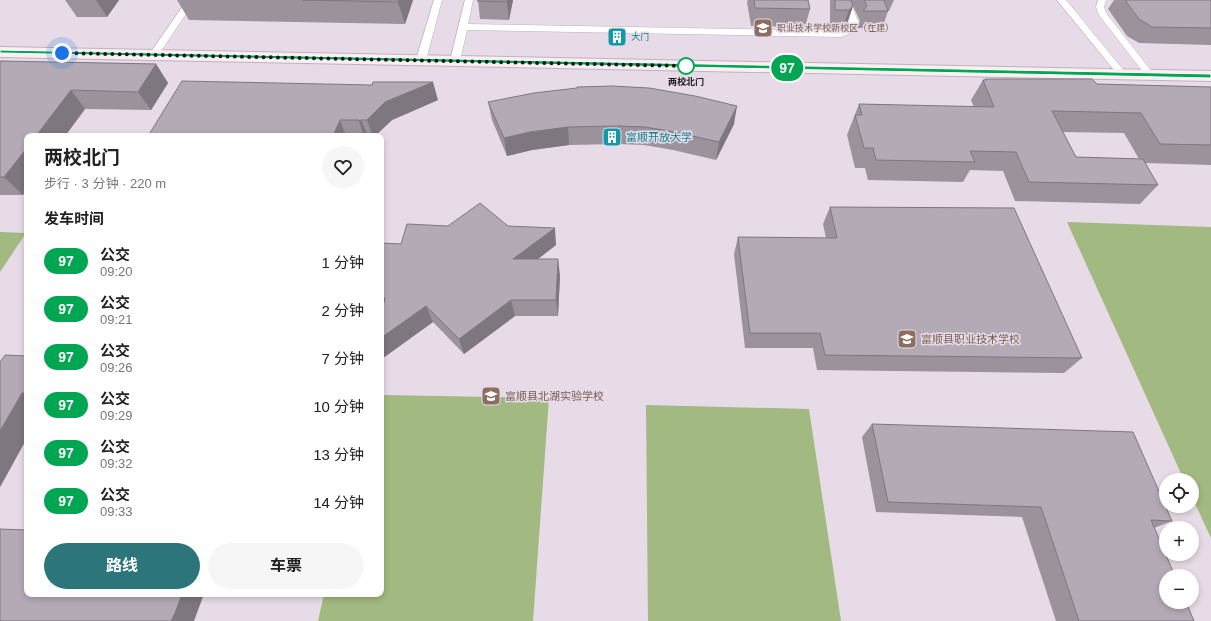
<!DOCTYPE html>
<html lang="zh">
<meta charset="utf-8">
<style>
:root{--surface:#fff;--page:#f6f6f6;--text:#222;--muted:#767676;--accent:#2c767b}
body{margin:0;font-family:Helvetica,"Noto Sans SC",sans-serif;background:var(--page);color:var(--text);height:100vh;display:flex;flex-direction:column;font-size:15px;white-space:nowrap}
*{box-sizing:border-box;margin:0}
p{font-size:13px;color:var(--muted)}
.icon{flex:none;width:22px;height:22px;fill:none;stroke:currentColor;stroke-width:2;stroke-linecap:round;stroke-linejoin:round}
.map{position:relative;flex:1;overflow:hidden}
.details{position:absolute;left:24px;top:133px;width:360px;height:464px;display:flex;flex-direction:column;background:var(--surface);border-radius:8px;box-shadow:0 2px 6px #0003}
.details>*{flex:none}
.badge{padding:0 8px;border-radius:13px;font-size:14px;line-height:26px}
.controls{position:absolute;left:1159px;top:473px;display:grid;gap:8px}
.controls a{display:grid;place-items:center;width:40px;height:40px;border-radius:50%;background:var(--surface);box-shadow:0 2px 6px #0003;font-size:20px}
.you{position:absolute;width:20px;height:20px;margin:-10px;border:3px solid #fff;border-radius:50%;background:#1a73e8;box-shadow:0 0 0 6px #1a73e833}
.map>.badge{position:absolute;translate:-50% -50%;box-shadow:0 0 0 2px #fff}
h2{padding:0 20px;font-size:15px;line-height:36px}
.round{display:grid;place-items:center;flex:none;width:42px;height:42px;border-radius:21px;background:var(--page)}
.headline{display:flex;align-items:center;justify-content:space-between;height:68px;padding:0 20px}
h1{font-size:19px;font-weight:700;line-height:30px}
.cta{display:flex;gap:8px;margin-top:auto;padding:8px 20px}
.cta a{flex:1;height:46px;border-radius:24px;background:var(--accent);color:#fff;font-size:16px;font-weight:700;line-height:46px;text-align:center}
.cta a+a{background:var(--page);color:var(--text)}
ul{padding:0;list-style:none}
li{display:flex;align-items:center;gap:12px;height:48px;padding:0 20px}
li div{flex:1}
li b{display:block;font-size:15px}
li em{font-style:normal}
li .badge{min-width:44px;font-weight:700;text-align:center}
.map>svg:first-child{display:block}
.green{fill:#a2b981}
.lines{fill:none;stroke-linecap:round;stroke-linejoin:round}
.lane-casing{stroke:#bdb3be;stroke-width:1}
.secondary-casing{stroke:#bdb3be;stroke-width:2}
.lane{fill:#fff;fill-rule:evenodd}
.secondary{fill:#feedf2;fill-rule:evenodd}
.wall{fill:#9b929c;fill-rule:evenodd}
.shaded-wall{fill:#7e777f}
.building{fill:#b4aab5;stroke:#7e777f}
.line{fill:#00a651;stroke:#fff}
.walk{stroke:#1a171b;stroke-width:4;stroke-dasharray:0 7.2}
.stop-dot{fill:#fff;stroke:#00a651;stroke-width:2}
.labels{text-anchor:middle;stroke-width:3;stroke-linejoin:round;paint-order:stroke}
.far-education-label{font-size:9px;fill:#785e54;stroke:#e6dbe6;text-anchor:start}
.far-culture-label{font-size:9px;fill:#0d838f;stroke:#e6dbe6;text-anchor:start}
.far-stop-label{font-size:9px;font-weight:bold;fill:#1a171b;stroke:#e6dbe6}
.culture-label{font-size:11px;fill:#0d838f;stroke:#e6dbe6;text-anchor:start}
.education-label{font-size:11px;fill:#785e54;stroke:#e6dbe6;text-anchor:start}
</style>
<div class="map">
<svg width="1211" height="621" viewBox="0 0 1211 621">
<rect width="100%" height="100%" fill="#e6dbe6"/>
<g class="green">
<polygon points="1067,222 1211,227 1211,538 1192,497 1192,480 1184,480"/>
<polygon points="0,232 26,233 0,272"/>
<polygon points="381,395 549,398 533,621 318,621 324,594 381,594"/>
<polygon points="646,405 809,409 841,621 648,621"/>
</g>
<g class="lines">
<defs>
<g id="lane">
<polygon points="187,0 195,0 157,57 151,57 149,55"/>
<polygon points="434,0 442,0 426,60 421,63 416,60"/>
<polygon points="465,0 473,0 468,24 840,31 845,29 849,24 842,0 850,0 859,24 851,33 841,37 467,30 460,61 455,64 450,61"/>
<polygon points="1057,0 1066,0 1125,72 1127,74 1125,76 1119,76"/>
<polygon points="1098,0 1106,0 1104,7 1106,13 1153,73 1155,75 1153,77 1147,77 1099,15 1096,7"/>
</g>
<polygon id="secondary" points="0,47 1211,71 1211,81 0,57"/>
</defs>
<use href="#lane" class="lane-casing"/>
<use href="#secondary" class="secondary-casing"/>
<use href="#lane" class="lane"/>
<use href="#secondary" class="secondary"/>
</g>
<g class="wall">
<polygon points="65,0 119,0 107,17 77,17"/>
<polygon points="177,0 413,0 405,24 189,20"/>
<polygon points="478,0 513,0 509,20 480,19"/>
<polygon points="748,0 808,0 810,9 805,27 751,26 747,2"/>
<polygon points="830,0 894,0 889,11 888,11 882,29 857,28 860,21 853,6 847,24 843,28 830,28"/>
<polygon points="1114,0 1211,0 1211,45 1139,43 1127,36 1108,9"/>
<polygon points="0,61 156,64 168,83 151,110 85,109 65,136 27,136 23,195 0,195"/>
<path d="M 985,79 L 1097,84 L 1211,87 L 1211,165 L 1145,163 L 1158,185 L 1140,204 L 1015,201 L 1003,171 L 970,170 L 963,182 L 868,180 L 865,168 L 855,168 L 847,135 L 859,104 L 974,107 L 971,100 L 983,80 L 984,80 ZM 1062,132 L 1124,133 L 1139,159 L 1076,157 Z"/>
<polygon points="438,100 392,120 375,136 148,136"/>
<polygon points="488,102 734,124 716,160 673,150 644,145 618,144 569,145 532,150 507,156 492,120"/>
<polygon points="830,207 1082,358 1064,373 817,370 813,348 745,348 734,254 738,237 826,238 823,224"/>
<polygon points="448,226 508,226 556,245 538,259 560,275 558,316 515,316 464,354 433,322 383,358 381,354 381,315 384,303 381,300 381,243 401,244"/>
<polygon points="27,356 27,438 0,487"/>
<polygon points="872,424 1172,521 1154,528 1194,621 1056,621 1022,517 876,512 862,437"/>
</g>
<g class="shaded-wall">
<polygon points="96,0 119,0 107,17"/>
<polygon points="399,0 413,0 405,24 398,2"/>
<polygon points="507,0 513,0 509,20 507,2"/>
<polygon points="853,6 847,24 843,28 849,10"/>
<polygon points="156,64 168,83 151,110 138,92"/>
<polygon points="433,82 438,100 392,120 375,136 373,136 367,120 385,102"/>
<polygon points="71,90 85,109 65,136 36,136"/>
<polygon points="737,106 734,124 716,160 719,142"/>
<polygon points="340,120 346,136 333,136"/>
<polygon points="361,120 368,136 364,136 359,121"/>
<polygon points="568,127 569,145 532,150 507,156 504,138 530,132"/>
<polygon points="27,148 27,189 23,195 4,177"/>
<polygon points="555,228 556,245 517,275 513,259"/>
<polygon points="558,259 560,275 558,316 556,300"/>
<polygon points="511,300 515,316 464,354 459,339"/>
<polygon points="426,306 433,322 383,358 381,354 381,338"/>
<polygon points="22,393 27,396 27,438 0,487 0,431"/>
<polygon points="182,594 204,594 194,621 171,621"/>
</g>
<g class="building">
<polygon points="303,0 399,0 398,2"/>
<polygon points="478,0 507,0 507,2 477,1"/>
<polygon points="754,0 808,0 810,9 755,8"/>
<polygon points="835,0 851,0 853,6 849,10 835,10"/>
<polygon points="864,0 884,0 888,11 863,11 867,6"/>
<polygon points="1125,0 1211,0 1211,28 1152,27 1139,19"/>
<polygon points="0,61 156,64 138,92 71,90 36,136 27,136 27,148 4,177 0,177"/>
<polygon points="985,79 1092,79 1097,84 1211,87 1211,145 1160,144 1141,113 1052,111 1076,157 1143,159 1158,185 1029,182 1016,152 970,151 975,162 876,160 873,148 864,148 855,115 862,115 859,104 994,107 983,80 986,80"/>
<polygon points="182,81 372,85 373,82 433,82 385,102 367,120 361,120 359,121 359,120 340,120 333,136 148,136"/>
<polygon points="612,86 649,88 695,96 737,106 719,142 675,132 645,127 618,126 568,127 530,132 504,138 488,102 534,93 577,88 577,87"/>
<polygon points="480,203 508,226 555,228 513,259 558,259 556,300 511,300 459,339 426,306 381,338 381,315 385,298 381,294 381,243 401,244 407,224 448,226"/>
<polygon points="830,207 1014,208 1082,358 825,355 820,333 750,333 738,237 837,238"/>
<polygon points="5,355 27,356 27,393 22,393 0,431 0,362"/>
<polygon points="872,424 1133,432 1172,521 1151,520 1175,576 1166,576 1166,602 1186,602 1194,621 1079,621 1041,507 888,502"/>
<polygon points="0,529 27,530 27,594 182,594 175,613 171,621 0,621"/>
</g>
<polygon class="line" points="0,50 1211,74 1211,78 0,53"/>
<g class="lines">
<polyline class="walk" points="62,53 686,66"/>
</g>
<defs>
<symbol id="school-square" viewBox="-11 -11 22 22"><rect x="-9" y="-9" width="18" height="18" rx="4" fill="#8d6e63" stroke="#e6dbe6"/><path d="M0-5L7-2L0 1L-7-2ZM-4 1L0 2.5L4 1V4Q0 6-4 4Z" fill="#fff"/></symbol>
<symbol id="building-square" viewBox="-11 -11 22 22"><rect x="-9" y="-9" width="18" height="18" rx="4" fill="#0f9aa8" stroke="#e6dbe6"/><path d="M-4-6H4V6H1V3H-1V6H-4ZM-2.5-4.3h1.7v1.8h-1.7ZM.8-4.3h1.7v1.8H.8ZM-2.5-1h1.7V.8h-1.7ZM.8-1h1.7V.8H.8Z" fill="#fff"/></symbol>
</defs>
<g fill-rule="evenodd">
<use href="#school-square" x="752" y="17" width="22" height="22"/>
<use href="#building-square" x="606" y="26" width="22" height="22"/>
<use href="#building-square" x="601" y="126" width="22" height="22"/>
<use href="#school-square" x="896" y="328" width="22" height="22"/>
<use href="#school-square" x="480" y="385" width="22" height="22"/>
</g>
<circle class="stop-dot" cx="686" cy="66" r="8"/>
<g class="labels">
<g class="far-education-label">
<text x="777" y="31">职业技术学校新校区（在建）</text>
</g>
<g class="far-culture-label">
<text x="631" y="40">大门</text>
</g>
<g class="far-stop-label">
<text x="686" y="85">两校北门</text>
</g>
<g class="culture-label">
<text x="626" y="141">富顺开放大学</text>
</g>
<g class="education-label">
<text x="921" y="343">富顺县职业技术学校</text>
<text x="505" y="400">富顺县北湖实验学校</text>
</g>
</g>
</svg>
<div class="controls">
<a><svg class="icon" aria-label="locate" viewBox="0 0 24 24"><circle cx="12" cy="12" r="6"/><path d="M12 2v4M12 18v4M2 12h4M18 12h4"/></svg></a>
<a>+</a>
<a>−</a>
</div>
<div class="you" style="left:62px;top:53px"></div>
<b class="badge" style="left:787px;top:68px;background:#00a651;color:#fff">97</b>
<section class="details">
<div class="headline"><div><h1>两校北门</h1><p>步行 · 3 分钟 · 220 m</p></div><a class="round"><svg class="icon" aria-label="heart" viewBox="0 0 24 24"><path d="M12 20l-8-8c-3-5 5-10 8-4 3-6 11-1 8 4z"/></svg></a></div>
<h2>发车时间</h2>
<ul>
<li><span class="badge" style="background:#00a651;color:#fff">97</span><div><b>公交</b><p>09:20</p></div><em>1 分钟</em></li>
<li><span class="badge" style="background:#00a651;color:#fff">97</span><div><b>公交</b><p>09:21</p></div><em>2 分钟</em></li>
<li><span class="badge" style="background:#00a651;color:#fff">97</span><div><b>公交</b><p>09:26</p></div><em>7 分钟</em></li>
<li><span class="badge" style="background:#00a651;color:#fff">97</span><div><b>公交</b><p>09:29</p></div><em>10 分钟</em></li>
<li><span class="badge" style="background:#00a651;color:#fff">97</span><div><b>公交</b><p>09:32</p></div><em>13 分钟</em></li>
<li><span class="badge" style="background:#00a651;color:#fff">97</span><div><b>公交</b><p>09:33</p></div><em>14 分钟</em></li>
</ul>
<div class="cta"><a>路线</a><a>车票</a></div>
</section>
</div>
